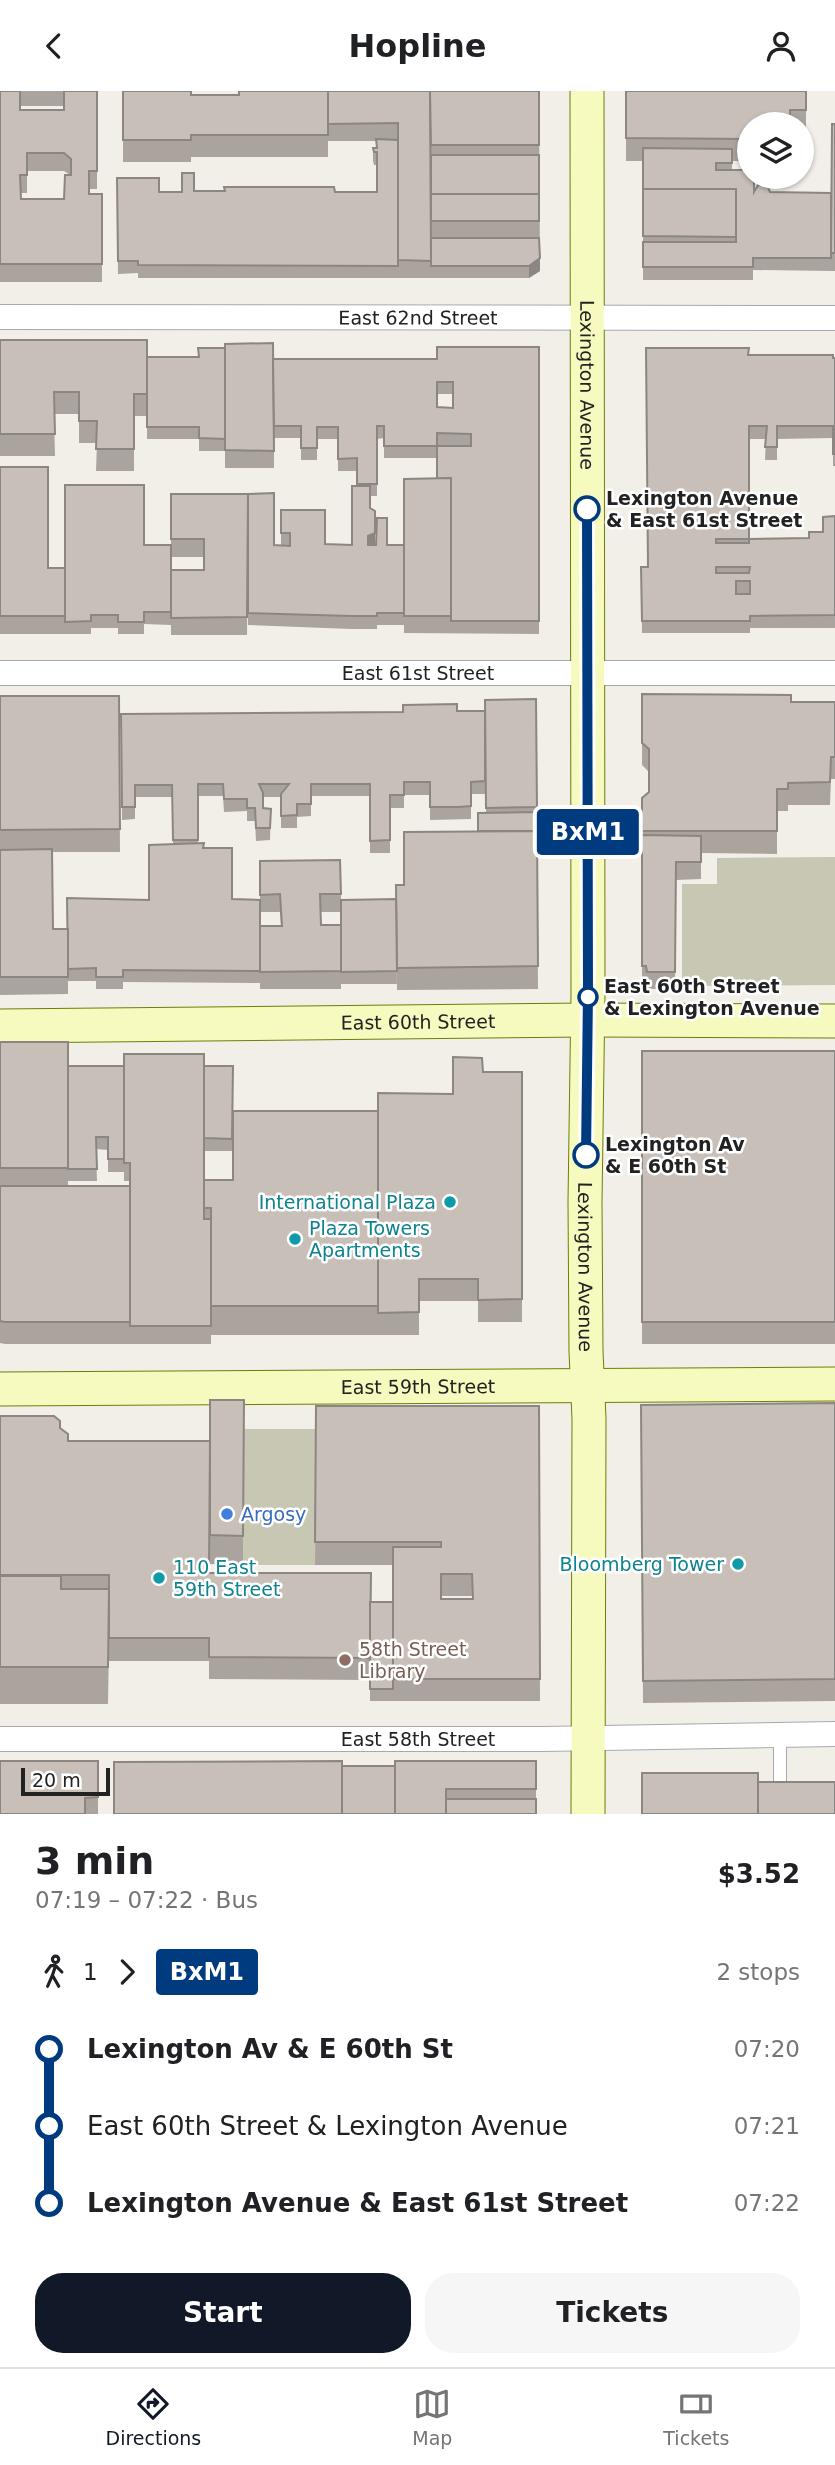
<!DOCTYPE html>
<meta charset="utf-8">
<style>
:root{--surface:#fff;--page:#f6f6f6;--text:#202124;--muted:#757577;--line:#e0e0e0;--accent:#111827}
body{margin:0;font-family:"DejaVu Sans",sans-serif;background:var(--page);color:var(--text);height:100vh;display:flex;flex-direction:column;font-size:26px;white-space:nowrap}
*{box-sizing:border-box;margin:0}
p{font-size:23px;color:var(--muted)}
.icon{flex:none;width:38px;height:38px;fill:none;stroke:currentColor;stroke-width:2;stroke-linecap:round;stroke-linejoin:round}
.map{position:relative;height:1723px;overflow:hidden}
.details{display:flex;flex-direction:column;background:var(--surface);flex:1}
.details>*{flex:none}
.badge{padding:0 14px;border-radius:5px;font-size:24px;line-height:46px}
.fabs{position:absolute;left:737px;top:21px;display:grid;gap:14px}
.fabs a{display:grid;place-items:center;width:77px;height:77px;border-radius:50%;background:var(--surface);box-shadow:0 2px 5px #0004;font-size:35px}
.scale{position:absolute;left:21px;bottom:18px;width:89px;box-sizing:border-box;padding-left:7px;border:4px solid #222;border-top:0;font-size:19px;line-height:24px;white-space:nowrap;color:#222;-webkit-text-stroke:5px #fff;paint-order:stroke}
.map>.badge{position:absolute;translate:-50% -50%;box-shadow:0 0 0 4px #fff}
.legs{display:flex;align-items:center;gap:10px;height:77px;padding:0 35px;font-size:23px}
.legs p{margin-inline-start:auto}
.summary{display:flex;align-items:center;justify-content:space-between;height:119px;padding:0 35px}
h1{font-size:38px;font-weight:700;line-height:52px}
.cta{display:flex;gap:14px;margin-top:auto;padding:14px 35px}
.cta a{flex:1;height:80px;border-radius:28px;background:var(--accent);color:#fff;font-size:28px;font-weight:700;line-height:80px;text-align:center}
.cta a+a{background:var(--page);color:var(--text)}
ul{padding:0 35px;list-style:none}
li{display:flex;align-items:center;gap:24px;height:77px;font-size:26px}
li i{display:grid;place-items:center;width:10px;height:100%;margin:0 9px;background:currentColor}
li i::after{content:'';width:18px;height:18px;margin:-9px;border:5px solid;border-radius:50%;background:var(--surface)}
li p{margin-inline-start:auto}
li:first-child i{background:linear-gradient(#0000 50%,currentColor 0)}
li:last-child i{background:linear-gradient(currentColor 50%,#0000 0)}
header{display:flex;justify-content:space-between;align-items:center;height:91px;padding:0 35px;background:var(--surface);font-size:32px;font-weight:700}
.tabs{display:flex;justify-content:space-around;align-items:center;height:98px;border-top:2px solid var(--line);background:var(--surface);font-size:19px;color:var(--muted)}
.tabs a{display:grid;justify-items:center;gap:4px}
.tabs .selected{color:var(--accent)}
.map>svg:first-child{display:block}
.construction{fill:#c7c7b4}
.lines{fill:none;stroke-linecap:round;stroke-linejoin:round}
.lane-casing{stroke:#a9a9a9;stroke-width:14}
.street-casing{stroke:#a9a9a9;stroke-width:26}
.secondary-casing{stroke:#707d05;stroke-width:35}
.lane{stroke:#fff;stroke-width:12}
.street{stroke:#fff;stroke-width:24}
.secondary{stroke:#f7fabf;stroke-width:33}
.wall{fill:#aba49e;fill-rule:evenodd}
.shaded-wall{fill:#8b8681}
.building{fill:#c7bfb8;stroke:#8b8681;stroke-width:2;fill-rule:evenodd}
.line-1-casing{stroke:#fff;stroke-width:16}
.line-1{stroke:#003b80;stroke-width:10}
.stop-1-dot{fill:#fff;stroke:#003b80;stroke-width:3.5}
.culture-dot{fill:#0f9aa8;stroke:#fff;stroke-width:2.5}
.shop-dot{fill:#3f7fe0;stroke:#fff;stroke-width:2.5}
.education-dot{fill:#8d6e63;stroke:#fff;stroke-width:2.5}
.labels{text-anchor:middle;stroke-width:5;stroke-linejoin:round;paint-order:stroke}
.street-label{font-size:19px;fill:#222;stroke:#fff}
.stop-label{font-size:19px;font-weight:bold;fill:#222;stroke:#fff;text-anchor:start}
.culture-label{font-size:19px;fill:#0d838f;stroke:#fff;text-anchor:end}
.shop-label{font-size:19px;fill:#366cbe;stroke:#fff;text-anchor:start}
.education-label{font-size:19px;fill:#785e54;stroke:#fff;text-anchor:start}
</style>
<header><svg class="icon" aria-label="back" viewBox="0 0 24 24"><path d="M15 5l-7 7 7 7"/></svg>Hopline<svg class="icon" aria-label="person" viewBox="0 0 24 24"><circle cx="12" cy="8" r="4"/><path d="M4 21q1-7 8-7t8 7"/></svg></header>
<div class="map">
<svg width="835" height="1723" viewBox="0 0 835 1723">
<rect width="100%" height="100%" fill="#f2efe9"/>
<g class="construction">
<polygon points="835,766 835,894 682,895 682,793 717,793 717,767"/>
<polygon points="244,1338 316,1338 315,1474 243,1474"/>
</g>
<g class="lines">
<defs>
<polyline id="lane" points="780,1644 780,1707"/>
<g id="street">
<path id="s1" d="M 0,226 L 835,227"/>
<path id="s2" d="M 0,582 L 835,582"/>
<path id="s3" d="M 0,1648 L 543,1648 L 835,1643"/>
</g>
<g id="secondary">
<path id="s4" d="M 587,0 L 588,902 L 585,1111 L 586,1260 L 589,1328 L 588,1723"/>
<path id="s5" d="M 0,935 L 588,929 L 835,930"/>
<path id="s6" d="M 0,1298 L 835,1293"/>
</g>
</defs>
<use href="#lane" class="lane-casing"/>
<use href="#street" class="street-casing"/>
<use href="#secondary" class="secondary-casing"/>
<use href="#lane" class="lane"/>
<use href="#street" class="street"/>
<use href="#secondary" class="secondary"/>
</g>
<g class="wall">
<path d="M 0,0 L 97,0 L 97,98 L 89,98 L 89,103 L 102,103 L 102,191 L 0,191 ZM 20,15 L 64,15 L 64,19 L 20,19 ZM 27,80 L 64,80 L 70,84 L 64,108 L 21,108 L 21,102 L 27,102 Z"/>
<polygon points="123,0 191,4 539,0 540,180 529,187 138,187 138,182 118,183 117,87 159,101 377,101 377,74 374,74 373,70 373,57 377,57 376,50 328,50 328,66 191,66 191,71 123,71"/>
<polygon points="626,0 806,0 806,41 802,41 802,33 749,33 749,70 732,70 732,79 754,101 831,102 835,33 835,180 831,180 831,177 831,180 753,179 753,189 643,189 643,70 626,70"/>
<path d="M 0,249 L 147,266 L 273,268 L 437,268 L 539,256 L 539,543 L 404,542 L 404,500 L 404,534 L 377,534 L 377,538 L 351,538 L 248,534 L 248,454 L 247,544 L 171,544 L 171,479 L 204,479 L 204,466 L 171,466 L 171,403 L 274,454 L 281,454 L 281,419 L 325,453 L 352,454 L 357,395 L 357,380 L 338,380 L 338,348 L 317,348 L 317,369 L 301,369 L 301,347 L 274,347 L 274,377 L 225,377 L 225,360 L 199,360 L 199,348 L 147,348 L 147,325 L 134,325 L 134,380 L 96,380 L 97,352 L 79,352 L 79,323 L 54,323 L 55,365 L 0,365 ZM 437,303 L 453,303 L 453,317 L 437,316 ZM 384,347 L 384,367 L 437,367 L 437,388 L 404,454 L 375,454 L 375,420 L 370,417 L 370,405 L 377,405 L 377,348 Z"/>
<polygon points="748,264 835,267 835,375 833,375 833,347 777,348 777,369 765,369 766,348 749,348 749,448 809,447 823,441 835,425 835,537 750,537 750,542 642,542 641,476 647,476"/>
<polygon points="0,376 48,477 65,477 144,454 171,454 171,534 144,533 144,543 118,543 118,537 91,537 91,543 0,543"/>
<polygon points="642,603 791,611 835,611 835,688 831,688 830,714 788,714 788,720 777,720 777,763 701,762 701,788 676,789 675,898 647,898 646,893 642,893 642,707 649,701 649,681 642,674"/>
<path d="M 0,605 L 119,605 L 120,761 L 53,761 L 53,838 L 67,838 L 149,809 L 173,753 L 172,706 L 135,706 L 135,728 L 122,729 L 121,623 L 485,620 L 485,703 L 471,703 L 471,728 L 430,729 L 430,704 L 404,704 L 404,717 L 390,717 L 390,762 L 370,762 L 370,705 L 311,705 L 311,725 L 297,726 L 297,737 L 281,737 L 281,706 L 263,706 L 263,717 L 271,718 L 270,749 L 256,750 L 255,730 L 247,730 L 247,720 L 224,721 L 223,705 L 198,705 L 198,752 L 203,757 L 232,808 L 260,809 L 260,770 L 340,769 L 341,809 L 396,808 L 404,794 L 478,740 L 486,722 L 485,609 L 536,608 L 538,898 L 397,899 L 396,851 L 397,893 L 341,893 L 341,886 L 341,898 L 260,898 L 260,892 L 123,891 L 123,898 L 96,898 L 96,890 L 68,890 L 68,903 L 0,904 ZM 260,821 L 280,821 L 281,835 L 260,835 ZM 320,821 L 341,821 L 341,834 L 321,834 Z"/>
<path d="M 0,951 L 68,975 L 204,975 L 233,1020 L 378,1020 L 453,1003 L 483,981 L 522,981 L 522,1231 L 478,1231 L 478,1210 L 419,1210 L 419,1244 L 211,1244 L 211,1215 L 211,1253 L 5,1253 L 0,1252 ZM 96,1058 L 108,1059 L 108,1081 L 124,1081 L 124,1090 L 130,1090 L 130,1095 L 68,1095 L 68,1090 L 97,1090 ZM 204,1060 L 232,1060 L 233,1089 L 204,1117 Z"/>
<rect x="642" y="960" width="193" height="293"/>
<path d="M 244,1309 L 243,1474 L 210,1473 L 209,1482 L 371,1511 L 393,1511 L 393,1474 L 315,1474 L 316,1315 L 539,1315 L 540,1610 L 370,1610 L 370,1559 L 370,1589 L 209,1588 L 209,1570 L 109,1570 L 109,1555 L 108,1613 L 0,1613 L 0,1325 L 60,1337 L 68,1350 L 210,1350 ZM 441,1505 L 472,1505 L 472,1508 L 441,1508 Z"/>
<polygon points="835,1312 835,1610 643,1612 641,1314"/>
<polygon points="98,1670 98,1723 0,1723"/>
<polygon points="536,1670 536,1723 114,1723 342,1675 395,1675"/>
</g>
<g class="shaded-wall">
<polygon points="540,167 540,180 529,187 529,175"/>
<polygon points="375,442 375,454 368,458 368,445"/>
</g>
<g class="building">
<path d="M 0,0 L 20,0 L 20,19 L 64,19 L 64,0 L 97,0 L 97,80 L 89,80 L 89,103 L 102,103 L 102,173 L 0,173 ZM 27,62 L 64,62 L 71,68 L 71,84 L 65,84 L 64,108 L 21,108 L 20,84 L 27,84 Z"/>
<polygon points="123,0 191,0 191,4 239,4 239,0 328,0 328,44 191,44 191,49 123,49"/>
<polygon points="328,0 430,0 431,170 398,169 398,32 328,33"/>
<polygon points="430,0 539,0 539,54 431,54"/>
<polygon points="626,0 806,0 806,19 790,19 790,33 749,33 749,48 626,47"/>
<polygon points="832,33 835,33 835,162 831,162"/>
<polygon points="376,48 398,49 398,175 138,174 138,170 118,170 117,87 159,87 159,101 182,101 182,82 194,82 194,100 225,100 224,96 334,96 335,101 377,101 377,61 374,61 373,57 377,57"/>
<polygon points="643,57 732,58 732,72 716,72 716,79 749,79 749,86 754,86 754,101 758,94 767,94 770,101 831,102 831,167 753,167 753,176 643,176 643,151 736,151 736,98 643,98"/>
<rect x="431" y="64" width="108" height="39"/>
<polygon points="643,98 736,98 736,146 643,145"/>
<rect x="431" y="103" width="108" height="27"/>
<polygon points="431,147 539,147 540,167 529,175 431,175"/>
<polygon points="0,249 147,249 147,303 134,303 134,358 96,358 97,330 79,330 79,301 54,301 55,343 0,343"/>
<polygon points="273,252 274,360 225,359 225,253"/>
<path d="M 437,256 L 539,256 L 539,530 L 451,530 L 451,387 L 437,388 L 437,355 L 471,355 L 471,343 L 437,342 L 437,355 L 384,355 L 384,335 L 377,335 L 377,393 L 357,393 L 357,367 L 338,368 L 338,336 L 317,336 L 317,357 L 301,357 L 301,335 L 274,335 L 273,268 L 437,268 ZM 437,291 L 453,291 L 453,317 L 437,316 Z"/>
<polygon points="198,257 225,257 225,348 199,347 199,336 147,336 147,266 199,266"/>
<path d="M 646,257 L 749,257 L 748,264 L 833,264 L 833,267 L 835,267 L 835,363 L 833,363 L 833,335 L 777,335 L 777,356 L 765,356 L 767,335 L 749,335 L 749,448 L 809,447 L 809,441 L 823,441 L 823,426 L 835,425 L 835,524 L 750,525 L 750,530 L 642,530 L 641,476 L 648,476 ZM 716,448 L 749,448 L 749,452 L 716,452 ZM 716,476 L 750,476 L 749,482 L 716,482 ZM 736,490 L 750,490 L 750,503 L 736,503 Z"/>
<polygon points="0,376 48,376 48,477 65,477 65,525 0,525"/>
<polygon points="451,387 451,525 404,525 404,388"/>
<polygon points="65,394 144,394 144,454 171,454 171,521 144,521 144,531 118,531 118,524 91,524 91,530 65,531"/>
<polygon points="352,395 370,395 370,417 375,420 375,442 368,445 368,454 376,454 377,427 387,427 387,454 404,454 404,522 377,522 377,525 351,525 248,522 248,403 274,402 274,454 290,455 290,442 281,442 281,419 325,419 325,453 352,454"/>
<polygon points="171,403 248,403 247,526 171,527 171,479 204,479 204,448 171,448"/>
<polygon points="642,603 791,604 791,611 835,611 835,666 831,666 830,691 788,692 788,698 777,698 777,740 642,740 642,707 649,701 649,658 642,652"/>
<polygon points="0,605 119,605 120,738 0,739"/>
<polygon points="536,608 537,716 486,717 485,609"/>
<polygon points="457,613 457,620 485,620 485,690 471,691 471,715 458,716 430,716 430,691 404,691 404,704 390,704 390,749 370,750 370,693 311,693 311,713 297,713 297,724 281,725 281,703 289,693 259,693 263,702 263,717 271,718 270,737 256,737 255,717 247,717 247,708 224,708 223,693 198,693 198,749 173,749 172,694 135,694 135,716 122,716 121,623 403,621 403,614"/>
<polygon points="537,721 537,740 478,740 478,722"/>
<polygon points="537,740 538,875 397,877 396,794 404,794 404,741"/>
<polygon points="642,744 701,745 701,771 676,771 675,881 647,881 646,875 642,875"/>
<polygon points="204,752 203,757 232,757 232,808 260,809 260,880 123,879 123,886 96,886 96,877 68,878 67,807 149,809 149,754"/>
<polygon points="52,758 53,838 68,838 68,886 0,886 0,759"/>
<polygon points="340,769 341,803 320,803 321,834 341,834 341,880 260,881 260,835 282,835 280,803 260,804 260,770"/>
<polygon points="396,808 397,880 341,881 341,809"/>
<rect x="0" y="951" width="68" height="126"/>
<rect x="642" y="960" width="193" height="271"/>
<polygon points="124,963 204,963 204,1128 211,1128 211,1235 130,1235 130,1072 124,1072"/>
<polygon points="453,966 482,967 483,981 522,981 522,1208 478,1209 478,1188 419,1188 419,1221 378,1222 378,1002 453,1003"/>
<polygon points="68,975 124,975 124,1068 108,1068 108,1046 96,1046 97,1078 68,1078"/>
<polygon points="204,975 233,975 232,1048 204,1047"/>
<polygon points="233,1020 378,1020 378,1215 211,1215 211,1117 204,1117 204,1089 233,1089"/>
<polygon points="0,1095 130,1095 130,1231 5,1231 0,1230"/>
<polygon points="210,1309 244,1309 243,1445 210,1444"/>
<polygon points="835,1312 835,1588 643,1590 641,1314"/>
<path d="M 316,1315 L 539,1315 L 540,1588 L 393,1588 L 393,1456 L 441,1456 L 441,1451 L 315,1451 ZM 441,1483 L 472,1483 L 473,1508 L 441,1508 Z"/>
<polygon points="0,1325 54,1325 60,1330 60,1337 68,1343 68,1350 210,1350 209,1482 371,1482 370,1567 209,1566 209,1547 109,1547 109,1484 0,1484"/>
<polygon points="0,1485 61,1485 61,1498 109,1498 108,1576 0,1576"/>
<rect x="370" y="1511" width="23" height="87"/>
<polygon points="0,1670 98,1670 98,1706 85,1707 85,1723 0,1723"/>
<polygon points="342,1670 342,1723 114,1723 114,1671"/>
<polygon points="395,1670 536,1670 536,1698 446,1698 446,1723 395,1723"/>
<rect x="342" y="1675" width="53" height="48"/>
<rect x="642" y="1682" width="116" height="41"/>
<rect x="758" y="1691" width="77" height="32"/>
<rect x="446" y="1708" width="90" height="15"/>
</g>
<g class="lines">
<defs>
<polyline id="line-1" points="586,1064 588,902 587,418"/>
</defs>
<use href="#line-1" class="line-1-casing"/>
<use href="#line-1" class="line-1"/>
</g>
<g class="stop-1-dot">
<circle cx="587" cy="418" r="12"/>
<circle cx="588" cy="906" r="9"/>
<circle cx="586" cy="1064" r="12"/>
</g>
<g class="culture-dot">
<circle cx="450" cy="1111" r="7"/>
<circle cx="295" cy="1148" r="7"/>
<circle cx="738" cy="1473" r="7"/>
<circle cx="159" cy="1487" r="7"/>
</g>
<circle class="shop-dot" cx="227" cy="1423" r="7"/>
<circle class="education-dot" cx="345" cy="1569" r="7"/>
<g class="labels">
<g class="street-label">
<text dy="7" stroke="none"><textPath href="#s1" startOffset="418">East 62nd Street</textPath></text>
<text dy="7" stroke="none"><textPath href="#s4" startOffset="294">Lexington Avenue</textPath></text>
<text dy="7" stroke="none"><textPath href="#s2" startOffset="418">East 61st Street</textPath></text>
<text dy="7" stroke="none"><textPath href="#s5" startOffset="418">East 60th Street</textPath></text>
<text dy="7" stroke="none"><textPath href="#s4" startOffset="1176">Lexington Avenue</textPath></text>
<text dy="7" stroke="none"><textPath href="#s6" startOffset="418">East 59th Street</textPath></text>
<text dy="7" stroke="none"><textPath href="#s3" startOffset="418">East 58th Street</textPath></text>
</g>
<g class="stop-label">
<text x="606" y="414">Lexington Avenue<tspan x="606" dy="22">&amp; East 61st Street</tspan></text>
<text x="604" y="902">East 60th Street<tspan x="604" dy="22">&amp; Lexington Avenue</tspan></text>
<text x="605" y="1060">Lexington Av<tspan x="605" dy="22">&amp; E 60th St</tspan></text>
</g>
<g class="culture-label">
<text x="436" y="1118">International Plaza</text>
<text x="309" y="1144" text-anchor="start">Plaza Towers<tspan x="309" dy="22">Apartments</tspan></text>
<text x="724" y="1480">Bloomberg Tower</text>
<text x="173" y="1483" text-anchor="start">110 East<tspan x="173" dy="22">59th Street</tspan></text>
</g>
<g class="shop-label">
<text x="241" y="1430">Argosy</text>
</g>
<g class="education-label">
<text x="359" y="1565">58th Street<tspan x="359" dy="22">Library</tspan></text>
</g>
</g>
</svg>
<div class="fabs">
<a><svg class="icon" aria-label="layers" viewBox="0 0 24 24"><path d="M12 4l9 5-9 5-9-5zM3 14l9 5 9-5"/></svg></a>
</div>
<div class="scale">20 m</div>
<b class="badge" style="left:588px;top:741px;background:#003b80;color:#fff">BxM1</b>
</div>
<section class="details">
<div class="summary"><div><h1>3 min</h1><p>07:19 – 07:22 · Bus</p></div><b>$3.52</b></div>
<div class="legs"><svg class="icon" aria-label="walk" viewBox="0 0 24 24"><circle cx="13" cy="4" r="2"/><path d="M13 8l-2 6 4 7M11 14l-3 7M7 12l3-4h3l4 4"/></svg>1<svg class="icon" aria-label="forward" viewBox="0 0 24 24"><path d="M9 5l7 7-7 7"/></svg><b class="badge" style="background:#003b80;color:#fff">BxM1</b><p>2 stops</p></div>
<ul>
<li><i style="color:#003b80"></i><b>Lexington Av &amp; E 60th St</b><p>07:20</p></li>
<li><i style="color:#003b80"></i><span>East 60th Street &amp; Lexington Avenue</span><p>07:21</p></li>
<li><i style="color:#003b80"></i><b>Lexington Avenue &amp; East 61st Street</b><p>07:22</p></li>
</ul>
<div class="cta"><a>Start</a><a>Tickets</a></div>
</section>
<nav class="tabs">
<a class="selected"><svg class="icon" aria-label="directions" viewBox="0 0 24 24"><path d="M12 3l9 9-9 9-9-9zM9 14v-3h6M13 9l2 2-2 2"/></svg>Directions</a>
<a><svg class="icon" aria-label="map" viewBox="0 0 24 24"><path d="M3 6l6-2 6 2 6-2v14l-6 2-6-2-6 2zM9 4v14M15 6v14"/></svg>Map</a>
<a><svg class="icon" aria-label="tickets" viewBox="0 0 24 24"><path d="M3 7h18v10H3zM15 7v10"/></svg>Tickets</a>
</nav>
